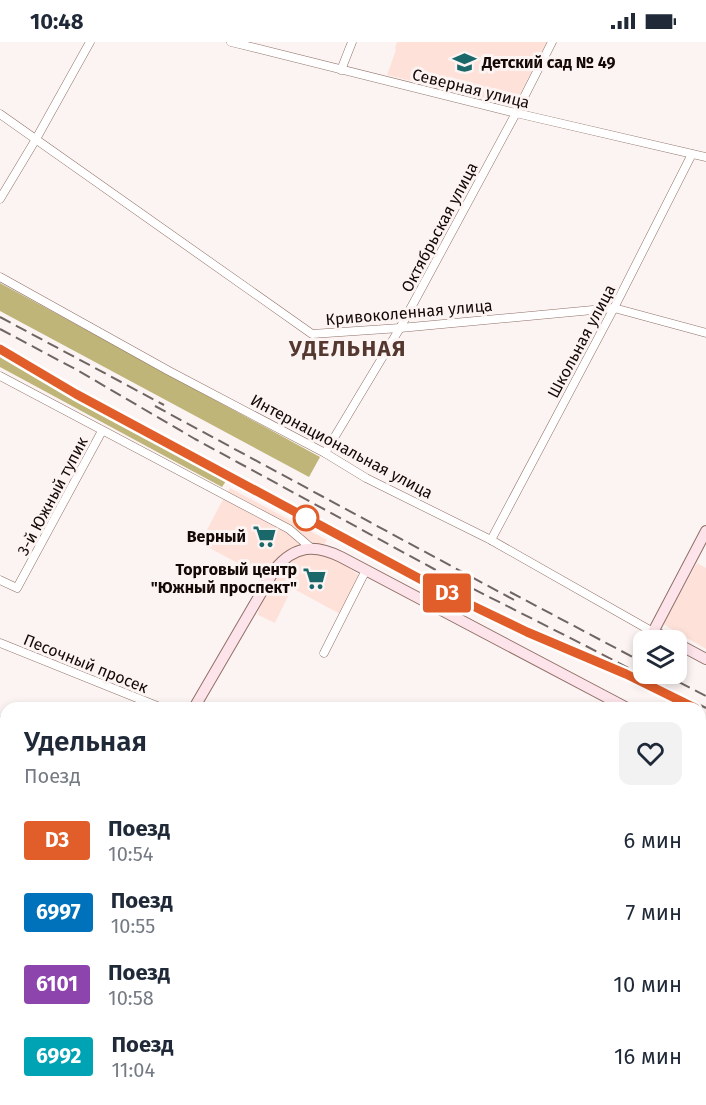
<!DOCTYPE html>
<html lang="ru">
<meta charset="utf-8">
<style>
:root{--surface:#fff;--page:#f2f2f3;--text:#1f2937;--muted:#747a83}
body{margin:0;font-family:"Fira Sans",sans-serif;background:var(--page);color:var(--text);height:100vh;display:flex;flex-direction:column;font-size:22px;white-space:nowrap}
*{box-sizing:border-box;margin:0}
p{font-size:20px;color:var(--muted)}
.icon{flex:none;width:33px;height:33px;fill:none;stroke:currentColor;stroke-width:2;stroke-linecap:round;stroke-linejoin:round}
.map{position:relative;flex:1;overflow:hidden}
.drawer{position:absolute;left:0px;top:660px;width:706px;height:404px;display:flex;flex-direction:column;background:var(--surface);border-radius:18px 18px 0 0;box-shadow:0 3px 9px #0003}
.drawer>*{flex:none}
.badge{padding:0 12px;border-radius:4px;font-size:21px;line-height:39px}
.tools{position:absolute;left:633px;top:588px;display:grid;gap:12px}
.tools a{display:grid;place-items:center;width:54px;height:54px;border-radius:12px;background:var(--surface);box-shadow:0 3px 9px #0003;font-size:30px}
.map>.badge{position:absolute;translate:-50% -50%;box-shadow:0 0 0 3px #fff}
.round{display:grid;place-items:center;flex:none;width:63px;height:63px;border-radius:12px;background:var(--page)}
.headline{display:flex;align-items:center;justify-content:space-between;height:102px;padding:0 24px}
h1{font-size:28px;font-weight:600;line-height:45px}
ul{padding:0;list-style:none}
li{display:flex;align-items:center;gap:18px;height:72px;padding:0 24px}
li div{flex:1}
li b{display:block;font-size:22px}
li em{font-style:normal}
li .badge{min-width:66px;font-weight:700;text-align:center}
.status{display:flex;justify-content:space-between;align-items:center;height:42px;padding:0 30px;background:var(--surface);direction:ltr}
.status svg{height:16px;fill:currentColor}
.map>svg:first-child{display:block}
.built{fill:#fee2da}
.green{fill:#ded8ab}
.forest{fill:#bfb578}
.lines{fill:none;stroke-linecap:round;stroke-linejoin:round}
.minor-casing{stroke:#907067;stroke-width:9}
.secondary-casing{stroke:#907067;stroke-width:12}
.minor{stroke:#fff;stroke-width:8}
.secondary{stroke:#fde4ea;stroke-width:10}
.rail{stroke:#6f6562;stroke-width:2;stroke-dasharray:12 6;stroke-linecap:butt}
.line-casing{stroke:#fff;stroke-width:14}
.line{stroke:#e15d29;stroke-width:9}
.stop-dot{fill:#fff;stroke:#e15d29;stroke-width:3}
.labels{text-anchor:middle;stroke-width:6;stroke-linejoin:round;paint-order:stroke}
.poi-label{font-size:16px;font-weight:bold;fill:#150906;stroke:#fcf4f2;text-anchor:end}
.street-label{font-size:16px;fill:#150906;stroke:#fcf4f2}
.district-label{font-size:22px;font-weight:bold;letter-spacing:1.5px;fill:#54372f;stroke:#fcf4f2}
</style>
<div class="status"><b>10:48</b><svg viewBox="0 0 49 12"><path d="M0 12V9h3v3zM5 12V6h3v6zM10 12V3h3v9zM15 12V0h3v12zM26 1h20v11H26zM47 4h2v5h-2z"/></svg></div>
<div class="map">
<svg width="706" height="1063" viewBox="0 0 706 1063">
<rect width="100%" height="100%" fill="#fcf4f2"/>
<g class="built">
<polygon points="397,0 547,0 514,64 387,33 396,8 395,6"/>
<polygon points="230,446 327,498 322,506 322,514 329,515 339,519 360,534 340,572 292,546 275,581 258,573 262,534 200,501 221,461"/>
<polygon points="697,521 706,526 706,607 663,582"/>
</g>
<polygon class="green" points="544,1058 652,1058 650,1063 546,1063 543,1062"/>
<g class="forest">
<polygon points="0,241 320,415 309,435 0,269"/>
<polygon points="0,312 226,439 222,445 0,325"/>
</g>
<g class="lines">
<defs>
<g id="minor">
<polyline points="231,0 516,71 706,115"/>
<polyline points="341,28 352,0"/>
<polyline points="0,72 312,292 400,286 614,266 706,291"/>
<polyline points="0,157 36,97 90,0"/>
<polyline points="0,235 169,329 325,411 366,436 491,498 653,590"/>
<polyline points="0,334 289,487 311,506"/>
<polyline points="325,411 400,286 516,71 552,0"/>
<polyline points="491,498 614,266 692,112"/>
<polyline points="0,538 17,546 102,389"/>
<polyline points="0,601 162,666"/>
<polyline points="324,611 366,528"/>
<polyline points="0,679 6,681"/>
<polyline points="0,769 6,771"/>
<polyline points="0,935 6,936"/>
<polyline points="700,961 706,964"/>
<polyline points="0,1030 6,1031"/>
<polyline points="449,1058 459,1063"/>
</g>
<g id="secondary">
<polyline points="671,598 653,590 706,489"/>
<polyline points="676,601 706,617"/>
<path d="M 194,666 L 275,527 C 295,503 315,502 341,515 L 627,666"/>
<polyline points="700,705 706,708"/>
<polyline points="78,1063 79,1058"/>
</g>
</defs>
<use href="#minor" class="minor-casing"/>
<use href="#secondary" class="secondary-casing"/>
<use href="#minor" class="minor"/>
<use href="#secondary" class="secondary"/>
<g class="rail">
<polyline points="0,275 164,363"/>
<polyline points="0,287 77,328 195,397 434,527 586,604 706,666"/>
<polyline points="0,307 76,353 448,552 527,590 617,628"/>
<polyline points="155,364 516,559"/>
<polyline points="510,550 644,621"/>
<polyline points="663,632 706,654"/>
</g>
</g>
<g class="lines">
<defs>
<polyline id="line" points="0,307 76,352 448,552 527,590 626,632 695,666"/>
</defs>
<use href="#line" class="line-casing"/>
<use href="#line" class="line"/>
</g>
<defs>
<symbol id="school-bare" viewBox="-9 -9 18 18"><path d="M0-5L7-2L0 1L-7-2ZM-4 1L0 2.5L4 1V4Q0 6-4 4Z" fill="#1a6869" stroke="#fcf4f2" stroke-width="2.5" paint-order="stroke"/></symbol>
<symbol id="supermarket-bare" viewBox="-9 -9 18 18"><path d="M-6-5.5h2.5l.6 2H6L4.5 2H-2.5L-4.4-4H-6ZM-1.5 3.2a1.3 1.3 0 1 0 .1 0ZM3 3.2a1.3 1.3 0 1 0 .1 0Z" fill="#1a6869" stroke="#fcf4f2" stroke-width="2.5" paint-order="stroke"/></symbol>
</defs>
<g fill-rule="evenodd">
<use href="#school-bare" x="448" y="4" width="33" height="33"/>
<use href="#supermarket-bare" x="248" y="478" width="33" height="33"/>
<use href="#supermarket-bare" x="298" y="520" width="33" height="33"/>
</g>
<circle class="stop-dot" cx="306" cy="476" r="12"/>
<g class="labels">
<g class="poi-label">
<text x="482" y="26" text-anchor="start">Детский сад № 49</text>
<text x="246" y="500">Верный</text>
<text x="297" y="533">Торговый центр<tspan x="297" dy="18">"Южный проспект"</tspan></text>
</g>
<g class="street-label">
<text transform="translate(471 46) rotate(14)" y="6">Северная улица</text>
<text transform="translate(439 185) rotate(-62)" y="6">Октябрьская улица</text>
<text transform="translate(409 270) rotate(-5)" y="6">Кривоколенная улица</text>
<text transform="translate(581 299) rotate(-62)" y="6">Школьная улица</text>
<text transform="translate(342 404) rotate(28)" y="6">Интернациональная улица</text>
<text transform="translate(52 454) rotate(-62)" y="6">3-й Южный тупик</text>
<text transform="translate(86 621) rotate(22)" y="6">Песочный просек</text>
</g>
<g class="district-label">
<text x="348" y="314">УДЕЛЬНАЯ</text>
</g>
</g>
</svg>
<div class="tools">
<a><svg class="icon" aria-label="layers" viewBox="0 0 24 24"><path d="M12 4l9 5-9 5-9-5zM3 14l9 5 9-5"/></svg></a>
</div>
<b class="badge" style="left:447px;top:551px;background:#e15d29;color:#fff">D3</b>
<section class="drawer">
<div class="headline"><div><h1>Удельная</h1><p>Поезд</p></div><a class="round"><svg class="icon" aria-label="heart" viewBox="0 0 24 24"><path d="M12 20l-8-8c-3-5 5-10 8-4 3-6 11-1 8 4z"/></svg></a></div>
<ul>
<li><span class="badge" style="background:#e15d29;color:#fff">D3</span><div><b>Поезд</b><p>10:54</p></div><em>6 мин</em></li>
<li><span class="badge" style="background:#0072bc;color:#fff">6997</span><div><b>Поезд</b><p>10:55</p></div><em>7 мин</em></li>
<li><span class="badge" style="background:#8e44ad;color:#fff">6101</span><div><b>Поезд</b><p>10:58</p></div><em>10 мин</em></li>
<li><span class="badge" style="background:#00a3b4;color:#fff">6992</span><div><b>Поезд</b><p>11:04</p></div><em>16 мин</em></li>
</ul>
</section>
</div>
